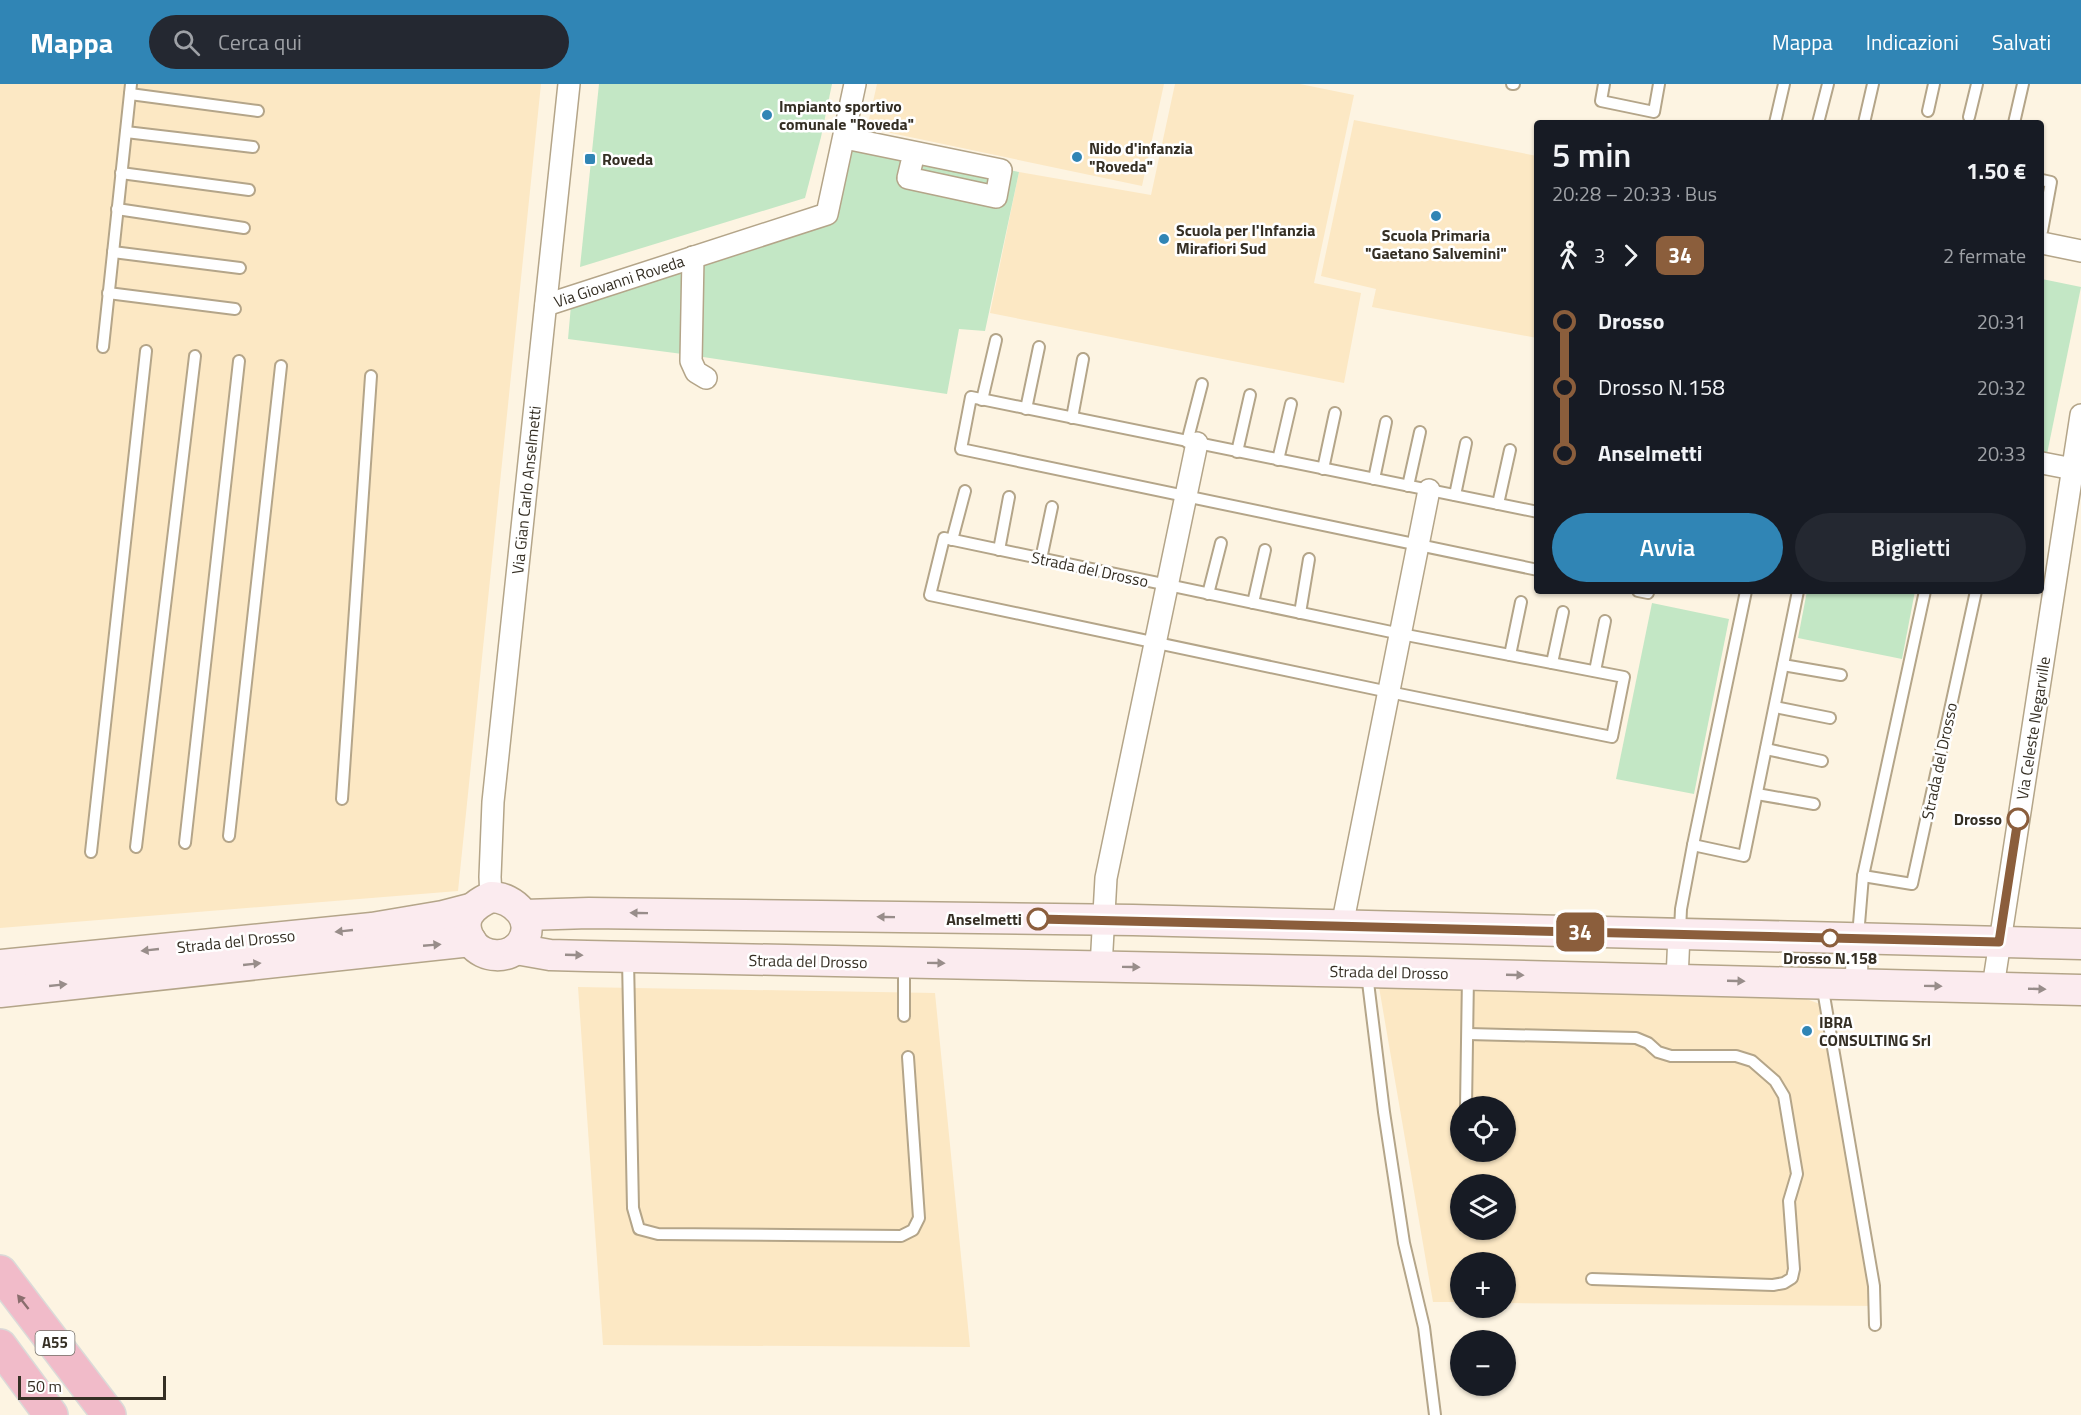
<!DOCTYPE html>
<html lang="it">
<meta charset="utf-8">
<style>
:root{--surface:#171b24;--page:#242831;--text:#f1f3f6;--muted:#9ea1a6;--accent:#3085b5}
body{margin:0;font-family:"Titillium Web",sans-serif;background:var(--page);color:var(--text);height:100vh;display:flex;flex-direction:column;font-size:22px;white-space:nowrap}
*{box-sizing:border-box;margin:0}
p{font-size:20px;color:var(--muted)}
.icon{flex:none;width:33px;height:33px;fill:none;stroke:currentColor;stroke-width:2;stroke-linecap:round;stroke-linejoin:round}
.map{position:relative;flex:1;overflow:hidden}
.panel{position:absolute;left:1534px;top:36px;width:510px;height:474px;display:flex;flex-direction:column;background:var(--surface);border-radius:6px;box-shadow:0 2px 4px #0004}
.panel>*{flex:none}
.badge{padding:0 12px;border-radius:9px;font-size:21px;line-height:39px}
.controls{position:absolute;left:1450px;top:1012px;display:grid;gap:12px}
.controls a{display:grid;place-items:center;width:66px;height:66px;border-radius:50%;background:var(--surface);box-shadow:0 2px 4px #0004;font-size:30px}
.scale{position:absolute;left:18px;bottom:15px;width:148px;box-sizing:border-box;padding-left:6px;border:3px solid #352f24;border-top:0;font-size:16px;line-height:21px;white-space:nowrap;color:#352f24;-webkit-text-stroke:4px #fff;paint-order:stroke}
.map>.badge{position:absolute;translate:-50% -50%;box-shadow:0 0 0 3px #fff}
.legs{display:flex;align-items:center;gap:9px;height:66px;padding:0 18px;font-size:20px}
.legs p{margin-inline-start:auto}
.overview{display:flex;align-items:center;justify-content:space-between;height:102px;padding:0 18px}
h1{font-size:33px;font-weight:600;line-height:45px}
.cta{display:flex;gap:12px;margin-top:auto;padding:12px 18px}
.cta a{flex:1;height:69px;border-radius:36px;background:var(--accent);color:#fff;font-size:24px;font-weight:600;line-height:69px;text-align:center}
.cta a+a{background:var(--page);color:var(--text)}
ul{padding:0 18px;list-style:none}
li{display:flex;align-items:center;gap:21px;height:66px;font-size:22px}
li i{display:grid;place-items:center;width:9px;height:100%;margin:0 8px;background:currentColor}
li i::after{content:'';width:15px;height:15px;margin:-8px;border:4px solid;border-radius:50%;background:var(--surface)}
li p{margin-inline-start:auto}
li:first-child i{background:linear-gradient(#0000 50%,currentColor 0)}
li:last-child i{background:linear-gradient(currentColor 50%,#0000 0)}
header{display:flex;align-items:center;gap:36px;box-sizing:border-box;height:84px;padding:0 30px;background:var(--accent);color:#fff}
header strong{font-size:28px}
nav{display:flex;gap:33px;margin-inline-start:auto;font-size:21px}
.search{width:420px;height:54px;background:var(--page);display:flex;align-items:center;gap:15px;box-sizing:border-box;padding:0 21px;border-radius:33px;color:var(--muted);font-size:22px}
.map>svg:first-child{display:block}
.built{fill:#fce8c4;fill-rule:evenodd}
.green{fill:#c3e7c5}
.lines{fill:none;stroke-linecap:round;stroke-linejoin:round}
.lane-casing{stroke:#b4a589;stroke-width:14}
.street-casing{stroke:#b4a589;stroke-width:24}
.secondary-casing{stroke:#b4a589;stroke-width:33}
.highway-casing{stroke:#dbdad8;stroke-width:36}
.lane{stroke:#fff;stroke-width:10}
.street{stroke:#fff;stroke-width:21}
.secondary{stroke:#fbebef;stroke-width:30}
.highway{stroke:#f1bbc9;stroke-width:33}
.oneway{fill:#988d8a}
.oneway2{fill:#8a6e6e}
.line-1-casing{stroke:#fff;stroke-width:14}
.line-1{stroke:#8b5e3c;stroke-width:9}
.poi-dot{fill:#3085b5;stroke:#fff;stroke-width:2}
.stop-1-dot{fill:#fff;stroke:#8b5e3c;stroke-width:3}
.labels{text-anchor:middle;stroke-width:5;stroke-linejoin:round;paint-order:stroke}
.shield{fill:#fff;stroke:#726d66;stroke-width:1.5}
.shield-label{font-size:15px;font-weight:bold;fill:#352f24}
.poi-label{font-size:16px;font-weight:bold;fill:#352f24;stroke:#fff;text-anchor:start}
.street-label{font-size:16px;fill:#352f24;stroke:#fff}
.stop-label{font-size:16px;font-weight:bold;fill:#352f24;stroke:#fff;text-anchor:end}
</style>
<header>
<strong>Mappa</strong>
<div class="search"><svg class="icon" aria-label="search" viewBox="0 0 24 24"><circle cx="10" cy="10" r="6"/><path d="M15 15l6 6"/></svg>Cerca qui</div>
<nav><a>Mappa</a><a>Indicazioni</a><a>Salvati</a></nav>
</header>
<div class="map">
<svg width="2081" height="1331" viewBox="0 0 2081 1331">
<rect width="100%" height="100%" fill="#fdf4e2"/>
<g class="built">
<polygon points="0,0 541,0 458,807 0,844"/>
<polygon points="877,0 1164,0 1142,102 867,44"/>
<polygon points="1175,0 1300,0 1354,11 1314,199 1361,209 1344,299 990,229 1019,88 1151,111"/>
<polygon points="1354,36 1537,72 1537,254 1372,223 1376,205 1321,192"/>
<polygon points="578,903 935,909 970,1263 603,1261"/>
<path d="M 1379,903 L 1787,908 L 1831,924 L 1880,1222 L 1506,1219 L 1506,1179 L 1461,1179 L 1461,1218 L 1433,1218 ZM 1461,1023 L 1506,1023 L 1506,1068 L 1461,1068 ZM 1461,1101 L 1506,1101 L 1506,1146 L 1461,1146 Z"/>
</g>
<g class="green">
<polygon points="599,0 832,0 821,53 805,114 580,183"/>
<polygon points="855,56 1019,88 985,247 959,245 947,310 690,271 568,255 571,221 692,185 835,137"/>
<polygon points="2042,195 2081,203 2047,370 2042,369"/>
<polygon points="1807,507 1915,507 1902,575 1798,554"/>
<polygon points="1652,519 1729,535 1694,710 1616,695"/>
</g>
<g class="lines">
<defs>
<g id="lane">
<polyline points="1512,0 1514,0"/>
<polyline points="1604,0 1601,17 1654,28 1659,0"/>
<polyline points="130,10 258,27"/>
<polyline points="1928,27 1934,0"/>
<polyline points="1969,33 1977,0"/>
<polyline points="1775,39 1784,0"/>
<polyline points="1818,39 1828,0"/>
<polyline points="1864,39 1873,0"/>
<polyline points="2014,39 2023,0"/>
<polyline points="126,48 253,63"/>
<polyline points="121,89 249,106"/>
<polyline points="2042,96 2051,98 2042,147"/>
<polyline points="117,125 244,144"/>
<polyline points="113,168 240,184"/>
<polyline points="108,209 235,225"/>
<polyline points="103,263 131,0"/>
<polyline points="982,316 996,256"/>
<polyline points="1026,325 1039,263"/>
<polyline points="1072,334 1083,275"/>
<polyline points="1187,358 1202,300"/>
<polyline points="1237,368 1250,311"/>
<polyline points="1278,376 1291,320"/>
<polyline points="1323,385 1335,329"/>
<polyline points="1374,395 1386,338"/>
<polyline points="1408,402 1420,348"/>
<polyline points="1455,411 1466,359"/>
<polyline points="1498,420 1510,366"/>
<polyline points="1538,428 971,313 961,365 1538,486"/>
<polygon points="944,454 1401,550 1624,593 1612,653 1389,608 930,511"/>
<polyline points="952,456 965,407"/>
<polyline points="999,466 1009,413"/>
<polyline points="1041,475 1052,423"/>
<polyline points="1638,507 1648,509 1648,507"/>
<polyline points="1208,510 1221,459"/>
<polyline points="1253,519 1265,466"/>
<polyline points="1300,529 1309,475"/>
<polyline points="1510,571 1521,518"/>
<polyline points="1552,579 1563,528"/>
<polyline points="1783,581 1841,591"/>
<polyline points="1595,587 1605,537"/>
<polyline points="1775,623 1830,634"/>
<polyline points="1766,665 1822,677"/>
<polyline points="1757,710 1814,720"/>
<polyline points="342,715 371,292"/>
<polyline points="229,752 281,282"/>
<polyline points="185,759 239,277"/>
<polyline points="1693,761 1744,772 1798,507"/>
<polyline points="136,763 195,272"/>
<polyline points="91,768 146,267"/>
<polyline points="1863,792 1912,800 1976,507"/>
<polyline points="1680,847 1681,825 1693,761 1746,507"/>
<polyline points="1858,852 1863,792 1925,507"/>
<polyline points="628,876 633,1124 639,1145 658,1150 901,1152 913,1146 919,1134 908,973"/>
<polyline points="904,881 904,932"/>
<polyline points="1367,890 1384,1028 1404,1159 1424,1243 1435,1331"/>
<polyline points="1822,900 1874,1202 1875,1241"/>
<polyline points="1468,950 1636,954 1648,959 1658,968 1671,972 1736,972 1752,977 1775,997 1784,1012 1797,1090 1789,1117 1794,1185 1792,1194 1784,1199 1773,1201 1592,1195"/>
<polyline points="1466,1023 1468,893"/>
</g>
<g id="street">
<polyline points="845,54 1001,86 996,113 908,94 914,69"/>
<polyline points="2042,159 2081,167"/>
<polyline points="693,173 691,277 696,288 706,294"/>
<polyline points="546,221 827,130 855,0"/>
<polyline points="2042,379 2073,385"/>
<polyline points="491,813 490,793 493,718 569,0"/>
<polyline points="1342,842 1429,406"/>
<polyline points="1101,883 1106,794 1197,359"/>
<polyline points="1677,896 1679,850"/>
<polyline points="1856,900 1858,855"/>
<polyline points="1993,903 2081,331"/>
</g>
<g id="secondary">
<path d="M 491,813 C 514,813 538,837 521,860 C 509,876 483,874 472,859 C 457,837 470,822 491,813 Z"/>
<polyline points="525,831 589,829 1133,836 2081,860"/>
<polyline points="516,865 550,871 587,872 1366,888 2081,906"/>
<polyline points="0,881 372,844 443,832 470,825"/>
<polyline points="0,908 471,857"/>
</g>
<g id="highway">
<polyline points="0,1188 109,1331"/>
<polyline points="0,1262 51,1331"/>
</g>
</defs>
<use href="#lane" class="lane-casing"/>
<use href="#street" class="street-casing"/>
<use href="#secondary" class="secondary-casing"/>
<use href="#highway" class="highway-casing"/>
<use href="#lane" class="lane"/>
<use href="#street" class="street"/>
<use href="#secondary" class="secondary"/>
<use href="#highway" class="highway"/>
</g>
<defs><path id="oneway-solid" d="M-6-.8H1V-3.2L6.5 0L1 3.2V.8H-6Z" transform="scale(1.5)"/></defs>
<g class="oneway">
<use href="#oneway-solid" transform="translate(639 829) rotate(-179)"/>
<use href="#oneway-solid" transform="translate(886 833) rotate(-179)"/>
<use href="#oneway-solid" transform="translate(344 847) rotate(174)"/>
<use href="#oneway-solid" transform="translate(432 861) rotate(-5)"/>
<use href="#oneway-solid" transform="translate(150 866) rotate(174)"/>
<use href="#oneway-solid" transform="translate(574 871) rotate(2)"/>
<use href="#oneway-solid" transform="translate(936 879) rotate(1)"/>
<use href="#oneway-solid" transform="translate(252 880) rotate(-6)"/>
<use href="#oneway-solid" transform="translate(1131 883) rotate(1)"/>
<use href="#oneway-solid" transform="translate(1515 891) rotate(2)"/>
<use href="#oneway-solid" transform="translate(1736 897) rotate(2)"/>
<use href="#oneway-solid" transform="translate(58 901) rotate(-6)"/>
<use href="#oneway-solid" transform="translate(1933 902) rotate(1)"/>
<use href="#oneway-solid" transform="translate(2037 905) rotate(2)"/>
</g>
<use class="oneway2" href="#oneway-solid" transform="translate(23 1218) rotate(-128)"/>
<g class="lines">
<defs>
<polyline id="line-1" points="1038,835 1999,858 2018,735"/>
</defs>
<use href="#line-1" class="line-1-casing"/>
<use href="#line-1" class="line-1"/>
</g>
<g class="poi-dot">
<circle cx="767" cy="31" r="6"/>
<circle cx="1077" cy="73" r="6"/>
<rect x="584" y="69" width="12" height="12" rx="3"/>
<circle cx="1436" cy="132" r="6"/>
<circle cx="1164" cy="155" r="6"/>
<circle cx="1807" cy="947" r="6"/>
</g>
<g class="stop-1-dot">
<circle cx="2018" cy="735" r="10"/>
<circle cx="1038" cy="835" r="10"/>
<circle cx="1830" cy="854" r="8"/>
</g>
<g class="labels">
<rect class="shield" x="35.5" y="1247" width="39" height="24" rx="4.5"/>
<g class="shield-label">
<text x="55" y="1264">A55</text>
</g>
<g class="poi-label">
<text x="779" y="28">Impianto sportivo<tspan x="779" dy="18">comunale "Roveda"</tspan></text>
<text x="1089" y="70">Nido d'infanzia<tspan x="1089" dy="18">"Roveda"</tspan></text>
<text x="602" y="81">Roveda</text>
<text x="1176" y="152">Scuola per l'Infanzia<tspan x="1176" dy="18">Mirafiori Sud</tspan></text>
<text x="1436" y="157" text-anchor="middle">Scuola Primaria<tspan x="1436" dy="18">"Gaetano Salvemini"</tspan></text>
<text x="1819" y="944">IBRA<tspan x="1819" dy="18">CONSULTING Srl</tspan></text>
</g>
<g class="street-label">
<text transform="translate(619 197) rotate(-18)" y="6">Via Giovanni Roveda</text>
<text transform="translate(526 406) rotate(-84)" y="6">Via Gian Carlo Anselmetti</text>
<text transform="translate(1090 485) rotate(12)" y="6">Strada del Drosso</text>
<text transform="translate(2033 644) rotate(-81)" y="6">Via Celeste Negarville</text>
<text transform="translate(1939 677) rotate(-78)" y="6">Strada del Drosso</text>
<text transform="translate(236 857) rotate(-6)" y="6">Strada del Drosso</text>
<text transform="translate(808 877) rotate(1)" y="6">Strada del Drosso</text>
<text transform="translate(1389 888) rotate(1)" y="6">Strada del Drosso</text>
</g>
<g class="stop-label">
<text x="2002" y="741">Drosso</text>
<text x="1022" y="841">Anselmetti</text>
<text x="1830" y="880" text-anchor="middle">Drosso N.158</text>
</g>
</g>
</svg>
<div class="controls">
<a><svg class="icon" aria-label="locate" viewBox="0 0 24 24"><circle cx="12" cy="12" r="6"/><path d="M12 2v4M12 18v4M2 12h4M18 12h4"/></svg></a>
<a><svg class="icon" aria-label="layers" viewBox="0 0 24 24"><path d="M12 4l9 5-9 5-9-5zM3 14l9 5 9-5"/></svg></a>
<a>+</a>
<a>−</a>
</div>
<div class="scale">50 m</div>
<b class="badge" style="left:1580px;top:848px;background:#8b5e3c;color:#fff">34</b>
<section class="panel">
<div class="overview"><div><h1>5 min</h1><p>20:28 – 20:33 · Bus</p></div><b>1.50 €</b></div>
<div class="legs"><svg class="icon" aria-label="walk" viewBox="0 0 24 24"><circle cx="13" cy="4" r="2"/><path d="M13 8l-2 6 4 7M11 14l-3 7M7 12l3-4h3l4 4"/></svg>3<svg class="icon" aria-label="forward" viewBox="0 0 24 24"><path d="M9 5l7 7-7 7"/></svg><b class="badge" style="background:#8b5e3c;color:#fff">34</b><p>2 fermate</p></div>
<ul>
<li><i style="color:#8b5e3c"></i><b>Drosso</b><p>20:31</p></li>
<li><i style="color:#8b5e3c"></i><span>Drosso N.158</span><p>20:32</p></li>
<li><i style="color:#8b5e3c"></i><b>Anselmetti</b><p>20:33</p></li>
</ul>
<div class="cta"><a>Avvia</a><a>Biglietti</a></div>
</section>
</div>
